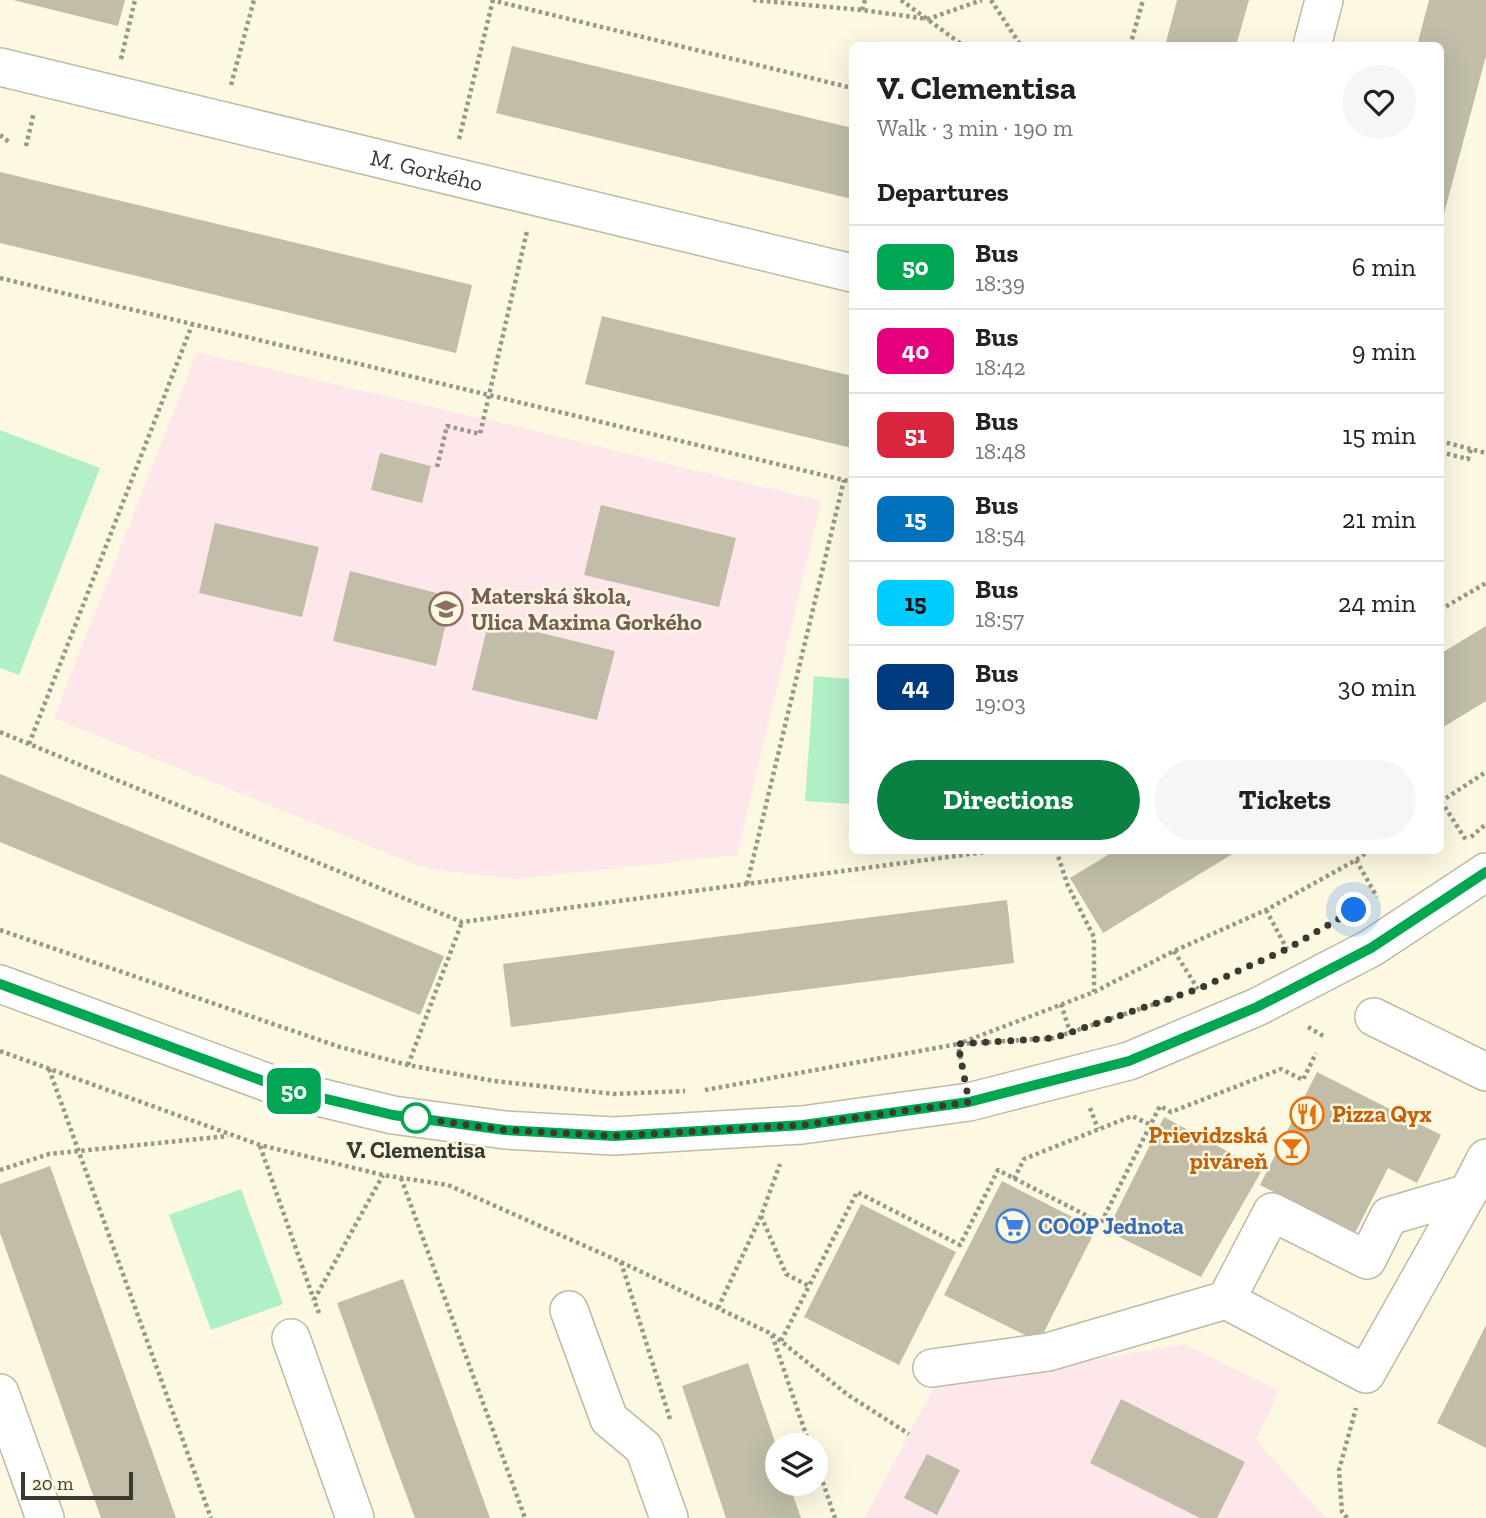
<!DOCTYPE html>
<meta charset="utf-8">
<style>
:root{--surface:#fff;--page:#f6f6f6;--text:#222;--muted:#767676;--line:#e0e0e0;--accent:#0b8043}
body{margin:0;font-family:"Zilla Slab",serif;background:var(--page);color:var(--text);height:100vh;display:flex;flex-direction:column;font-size:26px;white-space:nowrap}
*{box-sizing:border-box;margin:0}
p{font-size:23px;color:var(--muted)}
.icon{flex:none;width:38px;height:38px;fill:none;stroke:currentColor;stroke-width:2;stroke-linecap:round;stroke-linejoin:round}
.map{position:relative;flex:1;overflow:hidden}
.drawer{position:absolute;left:849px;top:42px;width:595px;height:812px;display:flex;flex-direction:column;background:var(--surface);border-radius:10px;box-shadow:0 7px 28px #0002}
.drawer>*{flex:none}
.badge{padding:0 14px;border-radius:10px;font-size:24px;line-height:46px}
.buttons{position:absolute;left:765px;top:1433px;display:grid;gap:14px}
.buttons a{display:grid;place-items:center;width:63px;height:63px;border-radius:50%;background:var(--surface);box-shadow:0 7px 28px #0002;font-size:35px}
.scale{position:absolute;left:21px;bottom:18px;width:112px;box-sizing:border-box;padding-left:7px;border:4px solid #3b3a31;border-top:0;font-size:19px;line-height:24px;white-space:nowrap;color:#3b3a31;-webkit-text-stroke:5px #fcf8e2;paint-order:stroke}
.you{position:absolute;width:35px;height:35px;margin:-18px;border:5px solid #fff;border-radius:50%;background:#1a73e8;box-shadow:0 0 0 10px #1a73e833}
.map>.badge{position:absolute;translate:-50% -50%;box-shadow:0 0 0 4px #fff}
h2{padding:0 28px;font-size:26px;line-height:63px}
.round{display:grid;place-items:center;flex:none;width:74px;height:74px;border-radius:37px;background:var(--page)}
.overview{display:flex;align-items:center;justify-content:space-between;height:119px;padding:0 28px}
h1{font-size:33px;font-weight:700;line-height:52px}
.action{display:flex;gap:14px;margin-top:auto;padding:14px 28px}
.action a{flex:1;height:80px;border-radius:42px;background:var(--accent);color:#fff;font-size:28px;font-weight:700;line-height:80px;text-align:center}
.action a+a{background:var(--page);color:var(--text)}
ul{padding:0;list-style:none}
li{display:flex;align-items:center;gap:21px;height:84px;padding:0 28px;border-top:2px solid var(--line)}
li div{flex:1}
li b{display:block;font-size:26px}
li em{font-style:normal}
li .badge{min-width:77px;font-weight:700;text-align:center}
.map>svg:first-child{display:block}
.education{fill:#fde7ea}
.green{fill:#b1efc7}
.building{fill:#c1bda8}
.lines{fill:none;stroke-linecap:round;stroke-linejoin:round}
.minor-casing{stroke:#bebaa5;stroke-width:40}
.path{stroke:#9a9788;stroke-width:4.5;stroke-dasharray:3.5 3.5;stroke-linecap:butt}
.minor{stroke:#fff;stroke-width:37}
.line-casing{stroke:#fff;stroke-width:16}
.line{stroke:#00a651;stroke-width:10}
.walk{stroke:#3b3a31;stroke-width:7;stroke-dasharray:0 12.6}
.stop-dot{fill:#fff;stroke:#00a651;stroke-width:3.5}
.labels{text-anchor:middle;stroke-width:5;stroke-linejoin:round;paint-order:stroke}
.street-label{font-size:23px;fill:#3b3a31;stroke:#fcf8e2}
.education-label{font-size:23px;font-weight:bold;fill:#785e54;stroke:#fcf8e2;text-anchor:start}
.food-label{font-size:23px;font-weight:bold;fill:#c56008;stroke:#fcf8e2;text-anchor:start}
.stop-label{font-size:23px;font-weight:bold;fill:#3b3a31;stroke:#fcf8e2}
.shop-label{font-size:23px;font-weight:bold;fill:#366cbe;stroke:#fcf8e2;text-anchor:start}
</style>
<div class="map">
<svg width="1486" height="1518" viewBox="0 0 1486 1518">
<rect width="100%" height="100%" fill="#fcf8e2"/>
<g class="education">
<polygon points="197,352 536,431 821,501 737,855 516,879 469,874 422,867 54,718"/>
<polygon points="1184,1344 1279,1391 1256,1440 1326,1518 865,1518 934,1387"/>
</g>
<g class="green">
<polygon points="0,430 100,468 19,675 0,668"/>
<polygon points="814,676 852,679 852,804 805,801"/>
<polygon points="241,1189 283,1304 211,1330 169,1215"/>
</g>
<g class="building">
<polygon points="13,0 125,0 118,26"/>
<polygon points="1177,0 1249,0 1236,46 1165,46"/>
<polygon points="1429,0 1486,0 1486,56 1441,225 1440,46 1417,46"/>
<polygon points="512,46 852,128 852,199 496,113"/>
<polygon points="0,172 472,285 456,353 0,243"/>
<polygon points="602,316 852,376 852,448 585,384"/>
<polygon points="380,453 431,466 422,503 371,490"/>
<polygon points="601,505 736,538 719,607 584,575"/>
<polygon points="215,523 319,547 302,617 199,593"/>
<polygon points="350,571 452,597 436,666 333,641"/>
<polygon points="489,620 615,651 597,720 472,690"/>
<polygon points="1486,626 1486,701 1440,729 1440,654"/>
<polygon points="0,774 444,956 420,1015 0,842"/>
<polygon points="1116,850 1239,850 1103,933 1070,878"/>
<polygon points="1007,900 1014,963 511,1027 503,964"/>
<polygon points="1317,1072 1441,1135 1417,1183 1388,1168 1355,1233 1260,1185"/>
<polygon points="1164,1117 1262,1170 1201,1277 1107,1231"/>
<polygon points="50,1166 176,1518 101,1518 9,1258 0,1233 0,1184"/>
<polygon points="1002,1181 1096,1229 1039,1342 944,1295"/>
<polygon points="861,1204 956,1252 899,1365 804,1317"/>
<polygon points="403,1279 490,1518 415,1518 389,1448 337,1303"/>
<polygon points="1486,1325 1486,1448 1437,1423"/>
<polygon points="748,1363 777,1448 777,1484 789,1484 801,1518 726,1518 682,1386"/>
<polygon points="1121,1399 1245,1462 1217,1518 1200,1518 1090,1463"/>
<polygon points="927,1454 960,1470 937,1515 904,1498"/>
</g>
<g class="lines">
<defs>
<g id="minor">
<polyline points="1312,46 1324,0"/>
<path id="s1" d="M 0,67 L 852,273"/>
<polyline points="0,984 285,1089 393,1115 505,1130 614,1136 802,1125 969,1102 1129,1061 1257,1007 1371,948 1486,872"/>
<polyline points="1374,1017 1486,1072"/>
<polyline points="1226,1300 1366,1374 1468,1193 1486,1158"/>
<polyline points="569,1310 609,1419 644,1448 669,1518"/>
<polyline points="291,1338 355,1518"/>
<polyline points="932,1368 1048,1352 1226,1300 1272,1212 1367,1260 1389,1216 1468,1193"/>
<polyline points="0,1393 45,1518"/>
</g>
</defs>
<use href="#minor" class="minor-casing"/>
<g class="path">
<polyline points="491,0 852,88"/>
<polyline points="753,0 862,10 928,19 982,0"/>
<polyline points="901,0 964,46"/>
<polyline points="991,0 1021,46"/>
<polyline points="862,10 865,0"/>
<polyline points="1130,46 1143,0"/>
<polyline points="121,59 135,0"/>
<polyline points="231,85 254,0"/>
<polyline points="0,135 9,142"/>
<polyline points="459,139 493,0"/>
<polyline points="26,146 34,112"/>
<polyline points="0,278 852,482"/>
<polyline points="1440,441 1486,453"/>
<polyline points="1440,452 1468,459 1471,449"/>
<polyline points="437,467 447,426 480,434 527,231"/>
<polyline points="1440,610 1486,583"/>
<polyline points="0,732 462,922 1000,850"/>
<polyline points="29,744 192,325"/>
<polyline points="1441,801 1466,840"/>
<polyline points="1440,802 1486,772"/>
<polyline points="1471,837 1486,824"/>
<polyline points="1056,850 1068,886 1094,937 1094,992"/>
<polyline points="1356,860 1377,897"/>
<polyline points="747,884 844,480"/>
<polyline points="1266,910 1287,949"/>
<polyline points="0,930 340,1047 408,1065 494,1081 614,1094 685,1091"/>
<polyline points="1174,951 1198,989"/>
<polyline points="1061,1004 1070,1032"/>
<polyline points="1308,1027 1325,1037"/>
<polyline points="0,1051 260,1145 383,1175 448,1185 621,1262 772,1334 848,1395 909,1434"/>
<polyline points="408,1065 462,922"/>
<polyline points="962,1066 958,1044 1094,992 1174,951 1266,910 1356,860 1370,850"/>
<polyline points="49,1069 211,1518"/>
<polyline points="705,1090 958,1044 1054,1038 1181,995"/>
<polyline points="1090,1108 1098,1129"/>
<polyline points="260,1146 314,1300"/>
<polyline points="0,1170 49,1154 228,1136"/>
<polyline points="401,1178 525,1518"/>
<polyline points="1014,1179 1024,1159 1132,1116 1151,1125"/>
<polyline points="761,1216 786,1274 809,1286 857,1192 960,1245 998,1170 1101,1223 1160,1106 1171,1112 1281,1069 1303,1080 1316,1053"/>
<polyline points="621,1262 670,1419"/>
<polyline points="718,1308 761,1216 780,1164"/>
<polyline points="319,1313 314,1300 383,1175"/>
<polyline points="772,1335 810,1446"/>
<polyline points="781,1341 809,1286"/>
<polyline points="816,1462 835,1518"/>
<polyline points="1347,1518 1342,1512 1339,1470 1356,1408"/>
</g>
<use href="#minor" class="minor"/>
</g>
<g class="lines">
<defs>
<polyline id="line" points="0,984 285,1089 393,1115 505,1130 614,1136 803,1125 969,1102 1129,1061 1257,1007 1371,948 1486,872"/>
</defs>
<use href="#line" class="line-casing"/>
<use href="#line" class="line"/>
<polyline class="walk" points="416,1118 505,1130 614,1136 803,1125 969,1102 958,1044 1054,1038 1198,989 1287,949 1354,910"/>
</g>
<defs>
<symbol id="school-ring" viewBox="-11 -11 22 22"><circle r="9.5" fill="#fcf8e2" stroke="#8d6e63" stroke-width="1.5"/><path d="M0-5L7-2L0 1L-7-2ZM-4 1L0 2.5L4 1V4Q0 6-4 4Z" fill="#8d6e63"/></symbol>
<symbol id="restaurant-ring" viewBox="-11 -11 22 22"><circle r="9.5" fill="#fcf8e2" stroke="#e8710a" stroke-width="1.5"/><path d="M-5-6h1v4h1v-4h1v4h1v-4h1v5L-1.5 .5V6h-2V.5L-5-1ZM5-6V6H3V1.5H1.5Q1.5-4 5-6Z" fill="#e8710a"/></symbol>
<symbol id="bar-ring" viewBox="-11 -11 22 22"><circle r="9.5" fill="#fcf8e2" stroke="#e8710a" stroke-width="1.5"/><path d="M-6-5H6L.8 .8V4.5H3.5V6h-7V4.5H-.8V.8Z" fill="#e8710a"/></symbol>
<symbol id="supermarket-ring" viewBox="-11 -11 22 22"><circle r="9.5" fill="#fcf8e2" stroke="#3f7fe0" stroke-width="1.5"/><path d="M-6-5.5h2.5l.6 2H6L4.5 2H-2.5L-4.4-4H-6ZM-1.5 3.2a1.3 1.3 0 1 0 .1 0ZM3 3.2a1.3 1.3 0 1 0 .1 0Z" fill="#3f7fe0"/></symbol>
</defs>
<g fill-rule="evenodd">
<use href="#school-ring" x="427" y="590" width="38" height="38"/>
<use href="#restaurant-ring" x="1288" y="1095" width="38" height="38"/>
<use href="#bar-ring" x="1273" y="1129" width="38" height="38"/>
<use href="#supermarket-ring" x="994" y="1207" width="38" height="38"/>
</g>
<circle class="stop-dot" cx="416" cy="1118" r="14"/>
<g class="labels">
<g class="street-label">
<text dy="8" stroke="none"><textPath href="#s1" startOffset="439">M. Gorkého</textPath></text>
</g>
<g class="education-label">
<text x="471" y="604">Materská škola,<tspan x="471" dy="26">Ulica Maxima Gorkého</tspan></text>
</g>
<g class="food-label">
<text x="1332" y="1122">Pizza Qyx</text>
<text x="1268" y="1143" text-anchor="end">Prievidzská<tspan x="1268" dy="26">piváreň</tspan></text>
</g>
<g class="stop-label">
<text x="416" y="1158">V. Clementisa</text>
</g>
<g class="shop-label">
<text x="1038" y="1234">COOP Jednota</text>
</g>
</g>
</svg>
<div class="buttons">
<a><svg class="icon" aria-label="layers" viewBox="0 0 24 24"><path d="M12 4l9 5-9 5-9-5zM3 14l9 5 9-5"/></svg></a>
</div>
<div class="scale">20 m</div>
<div class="you" style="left:1354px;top:910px"></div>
<b class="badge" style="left:294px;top:1091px;background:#00a651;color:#fff">50</b>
<section class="drawer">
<div class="overview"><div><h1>V. Clementisa</h1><p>Walk · 3 min · 190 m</p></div><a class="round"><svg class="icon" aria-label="heart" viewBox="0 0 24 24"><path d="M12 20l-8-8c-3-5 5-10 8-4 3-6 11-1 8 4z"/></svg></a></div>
<h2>Departures</h2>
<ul>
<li><span class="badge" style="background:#00a651;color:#fff">50</span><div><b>Bus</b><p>18:39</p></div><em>6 min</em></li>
<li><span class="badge" style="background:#e6007e;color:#fff">40</span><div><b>Bus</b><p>18:42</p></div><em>9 min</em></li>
<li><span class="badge" style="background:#d7263d;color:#fff">51</span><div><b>Bus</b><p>18:48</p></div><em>15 min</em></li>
<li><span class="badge" style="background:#0072bc;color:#fff">15</span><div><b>Bus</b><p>18:54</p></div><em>21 min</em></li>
<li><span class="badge" style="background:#0cf;color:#111">15</span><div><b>Bus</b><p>18:57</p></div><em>24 min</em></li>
<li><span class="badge" style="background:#003b80;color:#fff">44</span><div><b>Bus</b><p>19:03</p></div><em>30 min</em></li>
</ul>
<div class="action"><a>Directions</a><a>Tickets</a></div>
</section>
</div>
